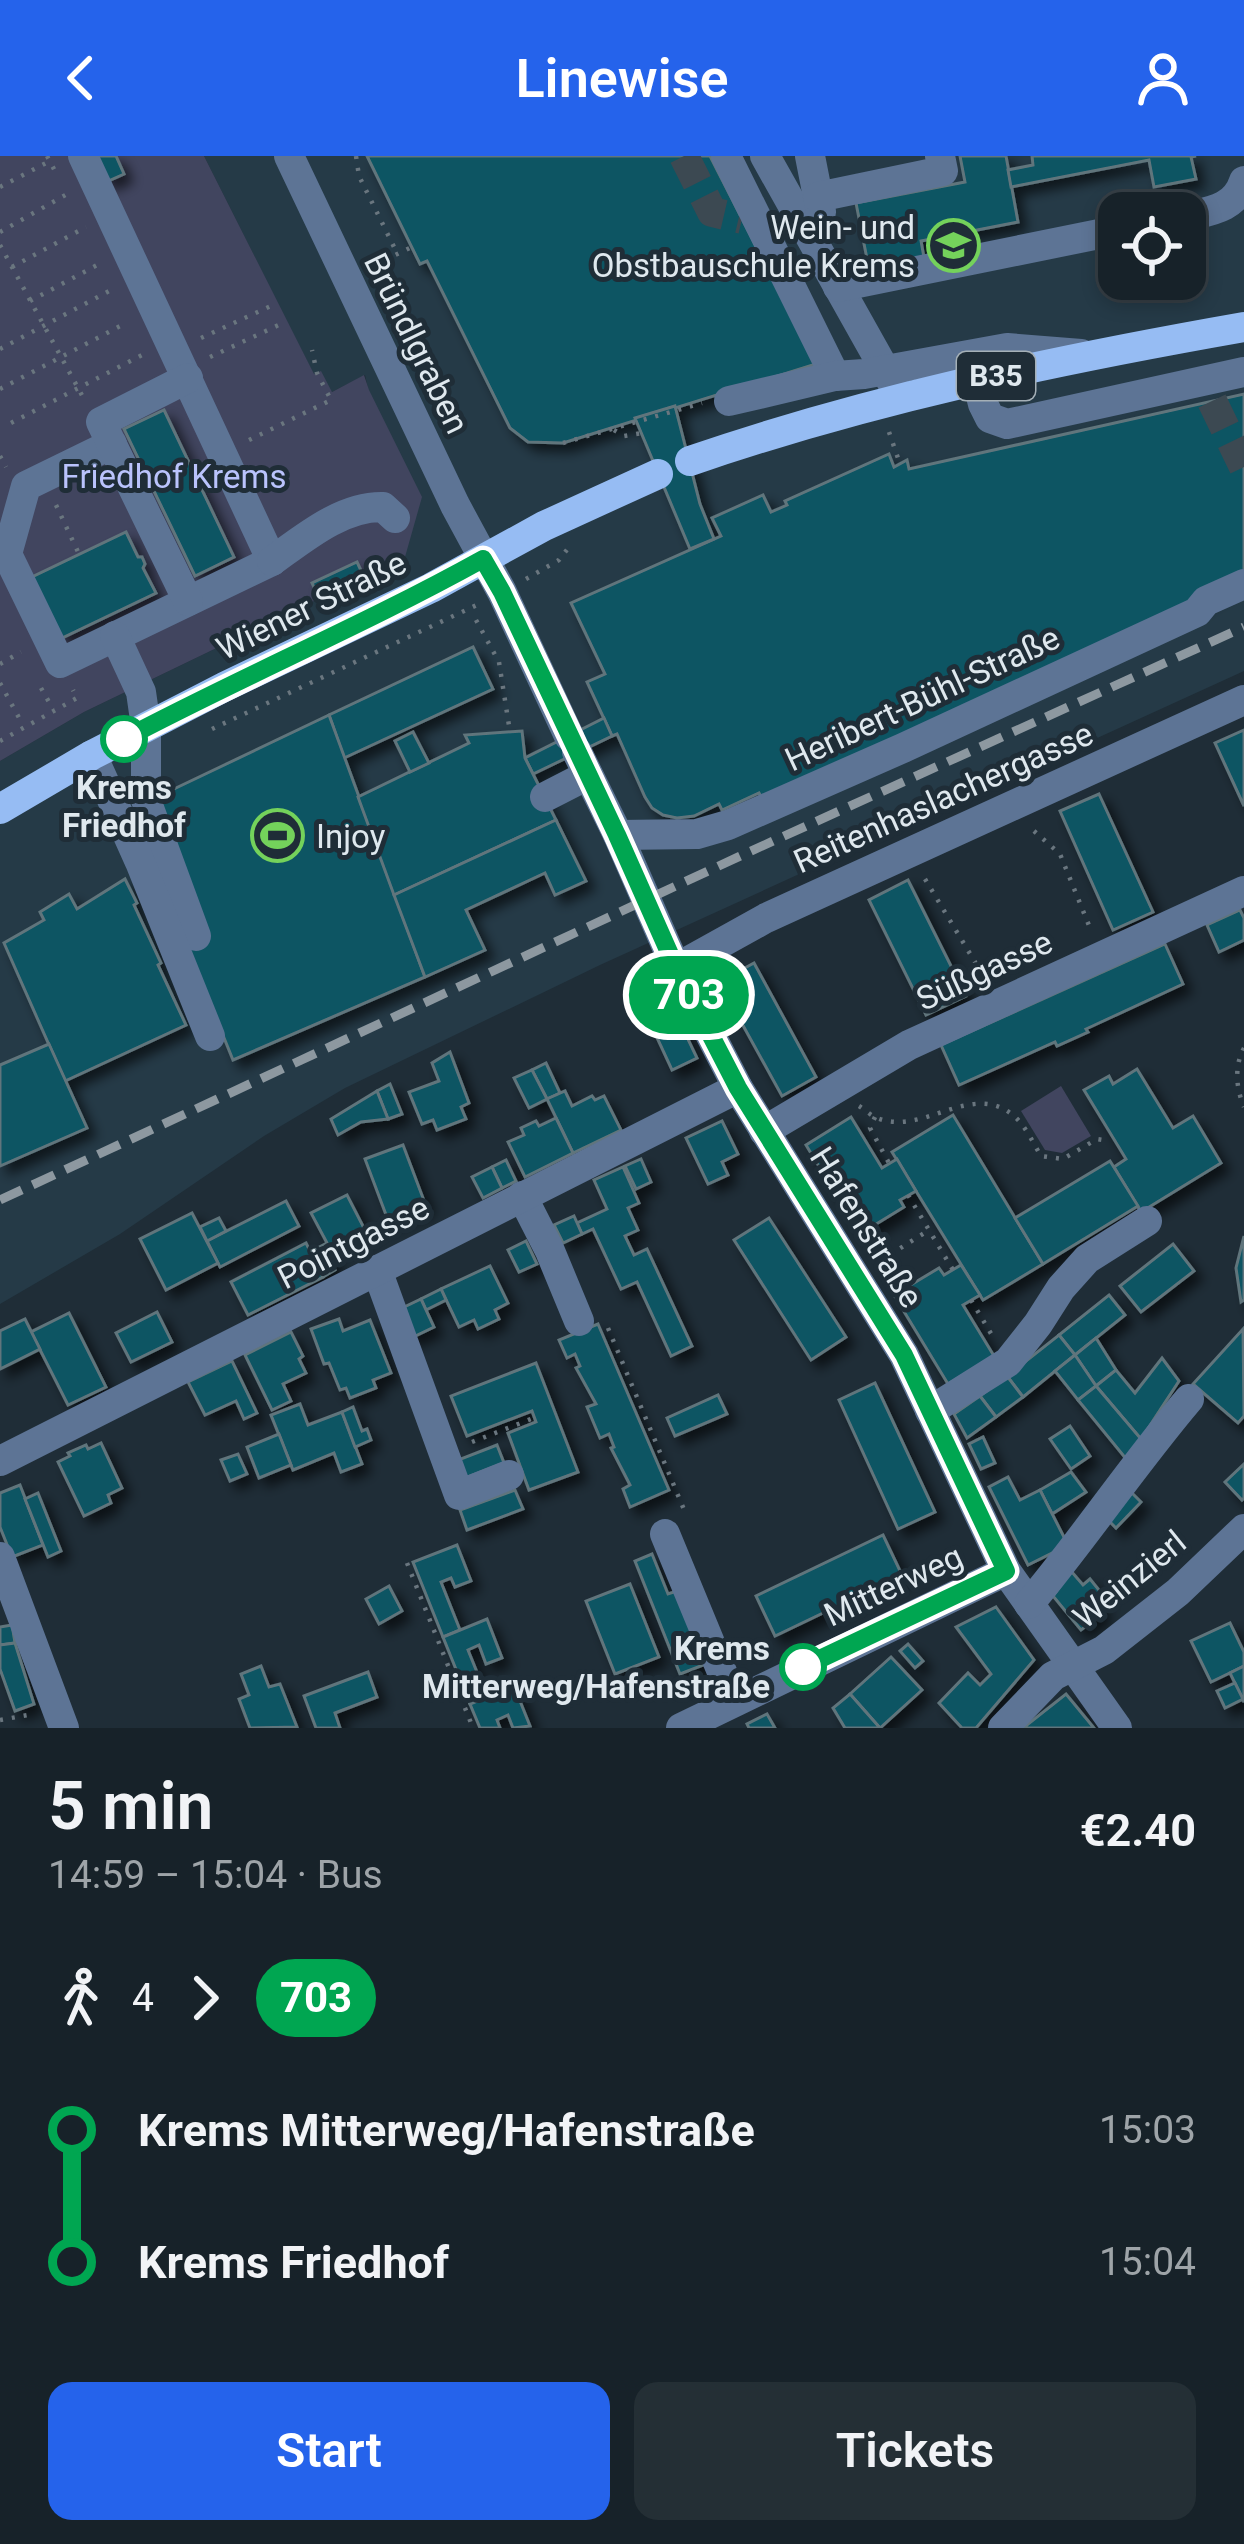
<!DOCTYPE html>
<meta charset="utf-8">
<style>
:root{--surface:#172229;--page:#242f35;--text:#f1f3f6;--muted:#9ea4a8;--line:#363f46;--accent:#2563eb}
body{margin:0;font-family:Roboto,sans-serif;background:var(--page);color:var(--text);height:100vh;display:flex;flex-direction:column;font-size:45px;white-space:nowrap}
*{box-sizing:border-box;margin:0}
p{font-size:39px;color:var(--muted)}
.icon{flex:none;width:66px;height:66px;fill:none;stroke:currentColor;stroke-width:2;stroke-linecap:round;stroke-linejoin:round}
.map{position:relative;height:1572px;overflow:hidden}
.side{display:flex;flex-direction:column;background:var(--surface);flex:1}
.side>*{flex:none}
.badge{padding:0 24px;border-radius:39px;font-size:42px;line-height:78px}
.fabs{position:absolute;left:1098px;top:36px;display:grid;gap:24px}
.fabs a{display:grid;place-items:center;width:108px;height:108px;border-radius:24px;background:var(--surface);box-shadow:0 6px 18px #0003,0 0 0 3px var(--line);font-size:60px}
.map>.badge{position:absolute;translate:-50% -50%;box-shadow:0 0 0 6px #fff}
.legs{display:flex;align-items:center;gap:18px;height:132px;padding:0 48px;font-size:39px}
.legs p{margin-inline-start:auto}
.head{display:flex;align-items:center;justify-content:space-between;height:204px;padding:0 48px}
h1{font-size:66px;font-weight:600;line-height:90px}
.action{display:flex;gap:24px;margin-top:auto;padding:24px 48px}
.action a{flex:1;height:138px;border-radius:24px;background:var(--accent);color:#fff;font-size:48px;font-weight:600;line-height:138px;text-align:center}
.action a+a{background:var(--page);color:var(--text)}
ul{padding:0 48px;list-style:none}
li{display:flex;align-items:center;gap:42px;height:132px;font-size:45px}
li i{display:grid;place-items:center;width:18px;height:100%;margin:0 15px;background:currentColor}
li i::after{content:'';width:30px;height:30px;margin:-15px;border:9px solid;border-radius:50%;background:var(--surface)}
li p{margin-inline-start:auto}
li:first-child i{background:linear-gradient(#0000 50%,currentColor 0)}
li:last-child i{background:linear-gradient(currentColor 50%,#0000 0)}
header{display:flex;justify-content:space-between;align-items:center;height:156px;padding:0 48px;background:var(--accent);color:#fff;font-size:54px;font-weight:600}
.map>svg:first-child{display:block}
.built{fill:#253a47;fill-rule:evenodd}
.green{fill:#41455f}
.building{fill:#085464;stroke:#61757c;stroke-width:3;filter:url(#shadow)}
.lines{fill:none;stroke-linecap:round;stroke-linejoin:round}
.minor-tunnel{stroke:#3c4952;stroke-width:30;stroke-dasharray:30 15;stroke-linecap:butt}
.path{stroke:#6a767f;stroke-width:4.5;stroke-dasharray:3 9;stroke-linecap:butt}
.minor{stroke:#5d7495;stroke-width:30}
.major{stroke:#96bcf3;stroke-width:30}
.rail{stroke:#8d98a0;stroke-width:9;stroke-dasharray:24 12;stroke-linecap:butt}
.line-1-casing{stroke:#fff;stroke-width:27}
.line-1{stroke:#00a651;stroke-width:18}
.stop-1-dot{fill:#fff;stroke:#00a651;stroke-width:6}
.labels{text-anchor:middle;stroke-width:10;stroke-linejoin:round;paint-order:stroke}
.shield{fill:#1f2d37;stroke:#a5b0b7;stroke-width:3}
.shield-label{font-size:30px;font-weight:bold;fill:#dfe8ee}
.poi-label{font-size:33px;fill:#dfe8ee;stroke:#1f2d37;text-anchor:end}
.street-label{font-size:33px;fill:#dfe8ee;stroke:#1f2d37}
.park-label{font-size:33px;fill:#bac3fc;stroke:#1f2d37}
.stop-label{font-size:33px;font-weight:bold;fill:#dfe8ee;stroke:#1f2d37}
</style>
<header><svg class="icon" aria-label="back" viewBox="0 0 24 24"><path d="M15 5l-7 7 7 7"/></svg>Linewise<svg class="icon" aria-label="person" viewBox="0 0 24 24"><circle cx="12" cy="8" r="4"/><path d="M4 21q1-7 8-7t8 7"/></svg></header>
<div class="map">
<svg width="1244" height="1572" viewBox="0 0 1244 1572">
<defs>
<filter id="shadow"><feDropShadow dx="8" dy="8" stdDeviation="6" flood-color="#0009"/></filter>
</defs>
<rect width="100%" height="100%" fill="#1f2d37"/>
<path class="built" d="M 204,0 L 1244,0 L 1244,515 L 600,809 L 345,932 L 264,980 L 120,1078 L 0,1148 L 0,605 L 84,556 L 405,401 L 365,219 L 332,236 L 314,219 ZM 1119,57 L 1185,57 L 1185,123 L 1119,123 Z"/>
<g class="green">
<polygon points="0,0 204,0 314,218 321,215 332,236 364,219 369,234 422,341 405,401 84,556 0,605"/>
<polygon points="1061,930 1091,980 1062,997 1045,994 1021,955"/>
</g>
<g class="building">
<polygon points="94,0 116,0 124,18 106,26"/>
<polygon points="367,0 710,0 816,208 563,287 528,286 510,272 427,105 420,108"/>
<polygon points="960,0 1006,0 1018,66 921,85 925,107 870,118 856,47 965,26"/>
<polygon points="1032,0 1196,0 1191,1 1196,23 1154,31 1149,4 1011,31 1008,14 1033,9"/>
<polygon points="1244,238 1244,416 1193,448 763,644 759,637 722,654 719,648 694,660 677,662 663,659 652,652 645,641 617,578 612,580 587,526 605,518 571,447 721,380 712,362 763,339 771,356 787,349 785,345 889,298 894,311 907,304 909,313"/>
<polygon points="675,250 700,348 714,383 690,393 635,262"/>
<polygon points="164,254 234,401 195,420 124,273"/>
<polygon points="126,376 138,401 142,401 145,408 143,412 156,437 62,482 32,421"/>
<polygon points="357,406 364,421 319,442 312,427"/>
<polygon points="473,491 493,533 344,602 329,559"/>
<polygon points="329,559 425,821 233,904 185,785 155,642"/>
<polygon points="604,562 612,580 533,618 525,602"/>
<polygon points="1244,574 1244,650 1215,587"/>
<polygon points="522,575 525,602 556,664 394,739 358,641 469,587 465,579"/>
<polygon points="413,576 429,607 410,616 395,585"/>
<polygon points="1099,638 1153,756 1113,774 1060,655"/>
<polygon points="556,664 586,725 555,739 545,717 466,754 485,794 425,821 394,739"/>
<polygon points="125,723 137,747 134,749 161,807 158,809 186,869 65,925 4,787 44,764 40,756 69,738 77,753"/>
<polygon points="908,724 966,840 926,859 869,744"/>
<polygon points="1240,754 1244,762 1244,784 1219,796 1207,769"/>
<polygon points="1165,788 1183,828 1086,873 1088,876 1057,890 1055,886 959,929 941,889"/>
<polygon points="754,807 816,921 782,940 719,826"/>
<polygon points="664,833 697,902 672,914 640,845"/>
<polygon points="49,888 87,972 0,1010 0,909"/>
<polygon points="450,896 469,947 461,951 466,963 437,974 433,964 422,968 409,936 439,925 432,907"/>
<polygon points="546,907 560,937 547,943 532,914"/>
<polygon points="1137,913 1173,972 1193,960 1221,1007 1141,1056 1114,1011 1126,1003 1084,934 1109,920 1113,928"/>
<polygon points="532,914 547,943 529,952 514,922"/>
<polygon points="390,928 402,958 388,963 377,935"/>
<polygon points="377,935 388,963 361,966 338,979 331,963"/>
<polygon points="565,935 572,950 592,940 595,944 604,940 621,974 573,997 547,943"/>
<polygon points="953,959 1043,1108 983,1144 892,996"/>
<polygon points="851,961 882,1012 897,1003 916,1035 900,1044 904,1051 860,1078 806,989"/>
<polygon points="556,962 573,997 525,1021 508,986 524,979 521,972 536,965 539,970"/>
<polygon points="722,965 738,998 722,1006 728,1019 708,1028 686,982"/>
<polygon points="403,989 426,1050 388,1064 365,1003"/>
<polygon points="641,1003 651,1026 636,1033 625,1010"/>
<polygon points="506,1004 516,1025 502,1032 492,1011"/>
<polygon points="1110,1005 1138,1050 1043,1108 1015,1062"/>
<polygon points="492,1011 502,1032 483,1042 472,1021"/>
<polygon points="623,1011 639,1047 628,1052 638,1074 625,1080 634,1099 647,1093 692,1190 671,1200 637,1126 621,1133 593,1073 582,1078 577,1067 607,1053 594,1024"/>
<polygon points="347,1039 366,1076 326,1096 335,1114 323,1121 310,1096 327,1087 311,1057"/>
<polygon points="286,1045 299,1070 220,1111 207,1085"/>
<polygon points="192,1057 218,1107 166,1134 140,1083"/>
<polygon points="574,1060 582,1078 563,1087 554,1069"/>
<polygon points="219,1062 226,1075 207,1085 200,1071"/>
<polygon points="769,1062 846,1181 811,1204 734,1084"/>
<polygon points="1244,1080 1244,1144 1241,1146 1236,1112"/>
<polygon points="526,1085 537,1108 519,1116 508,1094"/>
<polygon points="306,1087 323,1121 248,1159 231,1126"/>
<polygon points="1173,1088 1194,1115 1141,1156 1120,1130"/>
<polygon points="961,1109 980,1139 963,1149 994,1200 948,1228 894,1139 939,1112 944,1119"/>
<polygon points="490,1110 508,1147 495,1154 499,1163 478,1173 474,1164 459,1171 441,1133"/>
<polygon points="441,1133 446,1144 426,1154 421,1143"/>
<polygon points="1109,1139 1125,1159 1075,1199 1059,1179"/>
<polygon points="421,1143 434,1171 409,1183 396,1155"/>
<polygon points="157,1156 172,1186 131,1206 116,1177"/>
<polygon points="69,1157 106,1231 68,1249 31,1176"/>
<polygon points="25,1163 40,1193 0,1213 0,1175"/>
<polygon points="339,1163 343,1175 370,1164 391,1217 373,1224 376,1232 350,1242 346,1232 340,1234 329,1207 324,1208 311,1173"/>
<polygon points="598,1168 669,1334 630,1351 623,1333 630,1329 611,1292 614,1291 609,1278 600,1282 587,1251 596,1248 576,1212 580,1210 575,1198 567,1202 559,1184"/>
<polygon points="1243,1173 1244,1260 1238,1267 1193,1228"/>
<polygon points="291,1176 303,1200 299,1203 306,1217 283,1228 291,1245 272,1254 245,1199"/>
<polygon points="1059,1179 1075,1199 1023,1241 1007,1220"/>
<polygon points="1096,1182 1116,1214 1096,1230 1075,1199"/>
<polygon points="1075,1199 1096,1230 1078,1244 1055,1215"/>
<polygon points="1162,1202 1179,1225 1141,1283 1096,1230 1116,1214 1135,1237"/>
<polygon points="232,1205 257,1257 244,1263 236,1245 205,1259 188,1226"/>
<polygon points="536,1207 578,1316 529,1334 508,1277 536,1266 532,1255 467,1280 451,1240"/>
<polygon points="1007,1220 1023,1241 996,1261 980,1240"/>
<polygon points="875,1227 935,1356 898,1373 839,1244"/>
<polygon points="1096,1230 1141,1283 1127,1304 1078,1244"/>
<polygon points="718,1239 727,1258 675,1280 667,1262"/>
<polygon points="980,1240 996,1261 967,1282 954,1258"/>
<polygon points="300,1248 308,1269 342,1256 362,1308 341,1316 334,1297 293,1314 271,1259"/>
<polygon points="353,1251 362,1275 367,1273 371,1284 355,1291 342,1256"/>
<polygon points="1070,1270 1090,1300 1071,1313 1050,1283"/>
<polygon points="279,1278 291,1309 259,1322 247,1291"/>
<polygon points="983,1281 995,1307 981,1313 969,1288"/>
<polygon points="101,1287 122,1332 108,1339 111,1347 84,1360 58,1306 70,1300 68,1297 86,1289 88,1293"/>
<polygon points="497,1289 504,1307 465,1322 458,1304"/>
<polygon points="238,1298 247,1318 230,1325 221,1304"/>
<polygon points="1244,1308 1244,1342 1242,1344 1225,1326"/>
<polygon points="1071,1316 1086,1336 1052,1358 1040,1334"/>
<polygon points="1008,1321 1020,1344 1040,1334 1068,1389 1028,1409 989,1331"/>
<polygon points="20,1329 43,1389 12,1401 0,1371 0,1337"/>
<polygon points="515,1334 523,1353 467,1374 460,1354"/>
<polygon points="38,1337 61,1395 48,1401 25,1343"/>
<polygon points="1132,1337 1141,1346 1116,1372 1107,1363"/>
<polygon points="883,1379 902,1419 775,1480 756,1440"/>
<polygon points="457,1389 471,1425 455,1431 451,1422 441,1426 460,1474 443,1481 413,1406"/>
<polygon points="652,1398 668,1438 677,1435 706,1508 680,1518 635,1405"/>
<polygon points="1071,1415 1083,1429 1090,1423 1103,1439 1095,1446 1103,1457 1081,1474 1053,1440"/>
<polygon points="630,1428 659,1501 615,1518 586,1445"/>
<polygon points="389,1430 402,1455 379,1468 366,1443"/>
<polygon points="996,1451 1034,1504 976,1572 962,1572 939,1547 968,1517 980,1529 991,1518 956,1471"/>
<polygon points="487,1463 502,1502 486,1508 479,1489 468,1494 487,1541 470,1548 443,1481"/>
<polygon points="1230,1467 1244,1496 1244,1510 1211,1526 1191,1485"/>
<polygon points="12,1469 15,1487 0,1489 0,1471"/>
<polygon points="15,1487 34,1548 15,1555 0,1513 0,1489"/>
<polygon points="908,1488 923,1505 915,1512 900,1495"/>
<polygon points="891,1501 922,1534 880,1572 850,1538"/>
<polygon points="261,1510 269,1531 280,1528 297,1571 250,1572 239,1543 249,1539 241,1518"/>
<polygon points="1244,1510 1244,1546 1230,1517"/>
<polygon points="368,1516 377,1541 335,1557 340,1572 316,1572 304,1540"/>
<polygon points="1235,1527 1243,1543 1225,1552 1217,1535"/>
<polygon points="514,1530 530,1570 513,1572 508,1559 497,1564 500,1572 480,1572 470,1548"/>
<polygon points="850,1538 880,1572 845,1572 833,1552"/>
<polygon points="1066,1538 1094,1572 1023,1572"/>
<polygon points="767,1558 775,1572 749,1572 747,1568"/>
</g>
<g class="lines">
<g class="minor-tunnel">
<polyline points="684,0 712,56 742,63"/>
<polyline points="1212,245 1244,311"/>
</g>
<g class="path">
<polyline points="47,0 55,15"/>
<polyline points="356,0 359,20 397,97"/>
<polyline points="0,31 48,6"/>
<polyline points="0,76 69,37"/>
<polyline points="0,89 84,243"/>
<polyline points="374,109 412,91"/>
<polyline points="12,111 86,71"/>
<polyline points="30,145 99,108"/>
<polyline points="201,182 273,149"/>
<polyline points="0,193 111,134"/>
<polyline points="210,201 283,167"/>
<polyline points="0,233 126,167"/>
<polyline points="11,267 144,198"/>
<polyline points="614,274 624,280 642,277"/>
<polyline points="889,276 900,308"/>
<polyline points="249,284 331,244 317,217 312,194"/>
<polyline points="563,287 702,247"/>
<polyline points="0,300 6,311"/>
<polyline points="56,349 79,398"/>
<polyline points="526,423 559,404 569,391"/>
<polyline points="476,464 499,506 510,576"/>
<polyline points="0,508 21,496"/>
<polyline points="0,527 23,569"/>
<polyline points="41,532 53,553"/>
<polyline points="212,573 479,448"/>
<polyline points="0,585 77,542 73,534"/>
<polyline points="1034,675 1060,698 1090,772"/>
<polyline points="925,723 984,821"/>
<path d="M 1244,892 C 1234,910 1236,932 1244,951"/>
<path d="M 859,950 C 864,953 869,958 875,961 C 921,983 971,923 1014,960 C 1025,969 1033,987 1041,1000 L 1063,1003 L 1097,983 L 1110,985"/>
<polyline points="875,961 870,972 889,1007"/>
<polyline points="908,1039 953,1114"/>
<polyline points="880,1105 929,1074"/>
<polyline points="971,1144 993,1181"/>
<polyline points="608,1172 685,1356"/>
<polyline points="472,1286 531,1263"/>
<polyline points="407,1407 473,1572"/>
<polyline points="0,1564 28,1559"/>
</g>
<g class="minor">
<polyline points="83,0 272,405 60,507 7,398 26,330 112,288"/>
<polyline points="289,0 455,349 502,436 569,580"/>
<polyline points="726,0 835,220"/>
<polyline points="765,0 894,230"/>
<polyline points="810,0 821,56"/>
<polyline points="818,41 943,15 940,0"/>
<path d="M 1185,61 C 1210,55 1235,53 1244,25"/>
<polyline points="838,131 1119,74"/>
<polyline points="188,222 101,266 188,445"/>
<polyline points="977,224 983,248 990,262 1007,268 1244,216"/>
<polyline points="729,245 835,220 864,218 1007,192 1081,198"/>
<path d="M 272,405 C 304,382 342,350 383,351 L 395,362"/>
<polyline points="115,480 141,536 146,571 146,644 196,780"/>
<polyline points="577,596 618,679 676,812 738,932 904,1199 1006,1415 1117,1572"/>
<polyline points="92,599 140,706 210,880"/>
<polyline points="545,641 588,619"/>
<polyline points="618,679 697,678 728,669 903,592 1197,456 1206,445 1244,428"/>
<polyline points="676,812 766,762 1244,544"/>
<polyline points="764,975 909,889 1244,735"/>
<polyline points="522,1040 550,1095 579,1165"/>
<polyline points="377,1114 459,1339 509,1319"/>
<polyline points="930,1255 1008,1206 1038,1168 1061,1132 1087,1103 1147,1065"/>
<polyline points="0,1305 738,932"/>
<polyline points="665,1378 734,1545"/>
<polyline points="0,1401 64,1572"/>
<path d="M 1029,1448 C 1085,1381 1133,1309 1189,1243"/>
<polyline points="681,1572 1006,1415"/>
<polyline points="1003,1572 1053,1520 1104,1494 1178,1436 1244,1373"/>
</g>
<g class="major">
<path d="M 690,305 C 870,243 1056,204 1244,171"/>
<polyline points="0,653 92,599 224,531 431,432 544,370 658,318"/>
</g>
<polyline class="rail" points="0,1044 749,696 1244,471"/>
</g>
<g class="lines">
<defs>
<path id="line-1" d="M 124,583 C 243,520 366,468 483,403 L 502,436 L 617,679 L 676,812 L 738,932 L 904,1199 L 1006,1415 L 803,1511"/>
</defs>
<use href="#line-1" class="line-1-casing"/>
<use href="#line-1" class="line-1"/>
</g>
<defs>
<symbol id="school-ring" viewBox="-11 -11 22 22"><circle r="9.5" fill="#1f2d37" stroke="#74d25b" stroke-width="1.5"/><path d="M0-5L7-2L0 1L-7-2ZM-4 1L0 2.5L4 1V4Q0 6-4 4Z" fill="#74d25b"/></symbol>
<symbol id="stadium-ring" viewBox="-11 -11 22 22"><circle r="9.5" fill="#1f2d37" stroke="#74d25b" stroke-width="1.5"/><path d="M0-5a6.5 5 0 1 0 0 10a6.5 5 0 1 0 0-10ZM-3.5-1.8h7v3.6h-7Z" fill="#74d25b"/></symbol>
</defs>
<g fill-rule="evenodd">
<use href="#school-ring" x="924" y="60" width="59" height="59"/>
<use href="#stadium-ring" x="248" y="650" width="59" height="59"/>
</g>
<g class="stop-1-dot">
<circle cx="124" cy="583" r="21"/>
<circle cx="803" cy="1511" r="21"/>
</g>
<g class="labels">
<rect class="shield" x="957" y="196" width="78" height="48" rx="9"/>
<g class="shield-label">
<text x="996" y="230">B35</text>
</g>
<g class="poi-label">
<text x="915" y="83">Wein- und<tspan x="915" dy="38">Obstbauschule Krems</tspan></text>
<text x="316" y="692" text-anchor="start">Injoy</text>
</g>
<g class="street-label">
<text transform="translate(417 187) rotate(64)" y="12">Bründlgraben</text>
<text transform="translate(311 449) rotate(-26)" y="12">Wiener Straße</text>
<text transform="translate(922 542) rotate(-25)" y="12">Heribert-Bühl-Straße</text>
<text transform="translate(943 641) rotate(-24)" y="12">Reitenhaslachergasse</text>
<text transform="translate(984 814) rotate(-25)" y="12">Süßgasse</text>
<text transform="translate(867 1071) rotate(58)" y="12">Hafenstraße</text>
<text transform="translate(353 1086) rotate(-27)" y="12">Pointgasse</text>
<text transform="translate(1129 1423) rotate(-39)" y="12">Weinzierl</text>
<text transform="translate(893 1429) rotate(-25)" y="12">Mitterweg</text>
</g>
<g class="park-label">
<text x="174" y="332">Friedhof Krems</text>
</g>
<g class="stop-label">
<text x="124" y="643">Krems<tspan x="124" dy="38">Friedhof</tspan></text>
<text x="770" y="1504" text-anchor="end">Krems<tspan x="770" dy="38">Mitterweg/Hafenstraße</tspan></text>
</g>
</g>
</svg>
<div class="fabs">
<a><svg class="icon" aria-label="locate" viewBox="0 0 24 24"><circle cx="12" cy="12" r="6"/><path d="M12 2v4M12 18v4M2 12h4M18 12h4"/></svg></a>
</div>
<b class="badge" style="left:689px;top:839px;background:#00a651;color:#fff">703</b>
</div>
<section class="side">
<div class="head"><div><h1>5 min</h1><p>14:59 – 15:04 · Bus</p></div><b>€2.40</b></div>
<div class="legs"><svg class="icon" aria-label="walk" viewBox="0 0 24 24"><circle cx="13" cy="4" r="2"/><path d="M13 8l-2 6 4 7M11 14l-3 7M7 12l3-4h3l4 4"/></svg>4<svg class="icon" aria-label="forward" viewBox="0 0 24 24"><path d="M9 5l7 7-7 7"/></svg><b class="badge" style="background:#00a651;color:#fff">703</b></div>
<ul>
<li><i style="color:#00a651"></i><b>Krems Mitterweg/Hafenstraße</b><p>15:03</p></li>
<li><i style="color:#00a651"></i><b>Krems Friedhof</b><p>15:04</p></li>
</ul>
<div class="action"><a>Start</a><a>Tickets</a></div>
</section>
